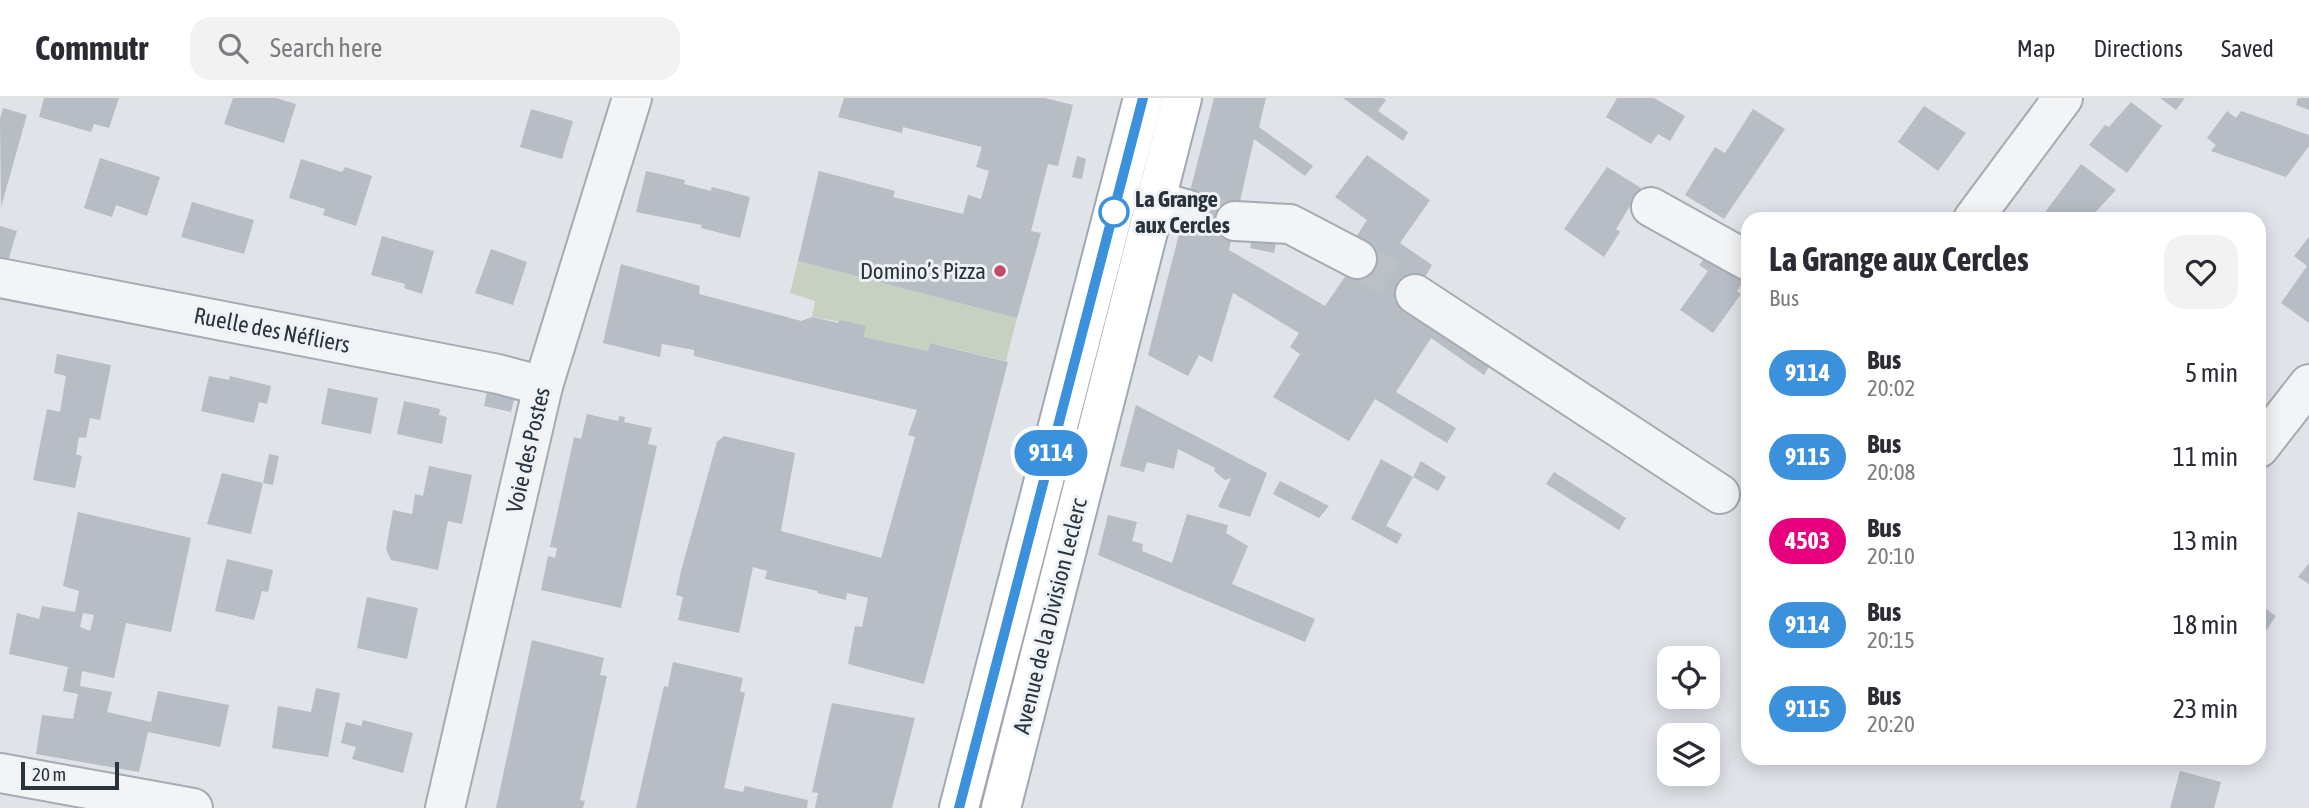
<!DOCTYPE html>
<meta charset="utf-8">
<style>
:root{--surface:#fff;--page:#f2f2f3;--text:#2b2b33;--muted:#7c7c81;--line:#e1e1e2}
body{margin:0;font-family:"Asap Condensed",sans-serif;background:var(--page);color:var(--text);height:100vh;display:flex;flex-direction:column;font-size:26px;white-space:nowrap}
*{box-sizing:border-box;margin:0}
p{font-size:23px;color:var(--muted)}
.icon{flex:none;width:38px;height:38px;fill:none;stroke:currentColor;stroke-width:2;stroke-linecap:round;stroke-linejoin:round}
.map{position:relative;flex:1;overflow:hidden}
.side{position:absolute;left:1741px;top:114px;width:525px;height:553px;display:flex;flex-direction:column;background:var(--surface);border-radius:21px;box-shadow:0 4px 18px #0003}
.side>*{flex:none}
.badge{padding:0 14px;border-radius:23px;font-size:24px;line-height:46px}
.tools{position:absolute;left:1657px;top:548px;display:grid;gap:14px}
.tools a{display:grid;place-items:center;width:63px;height:63px;border-radius:14px;background:var(--surface);box-shadow:0 4px 18px #0003;font-size:35px}
.scale{position:absolute;left:21px;bottom:18px;width:98px;box-sizing:border-box;padding-left:7px;border:4px solid #29333e;border-top:0;font-size:19px;line-height:24px;white-space:nowrap;color:#29333e;-webkit-text-stroke:5px #eff2f5;paint-order:stroke}
.map>.badge{position:absolute;translate:-50% -50%;box-shadow:0 0 0 4px #fff}
.round{display:grid;place-items:center;flex:none;width:74px;height:74px;border-radius:21px;background:var(--page)}
.head{display:flex;align-items:center;justify-content:space-between;height:119px;padding:0 28px}
h1{font-size:33px;font-weight:700;line-height:52px}
ul{padding:0;list-style:none}
li{display:flex;align-items:center;gap:21px;height:84px;padding:0 28px}
li div{flex:1}
li b{display:block;font-size:26px}
li em{font-style:normal}
li .badge{min-width:77px;font-weight:700;text-align:center}
header{display:flex;align-items:center;gap:42px;box-sizing:border-box;height:98px;padding:0 35px;background:var(--surface);border-bottom:2px solid var(--line)}
header strong{font-size:33px}
nav{display:flex;gap:38px;margin-inline-start:auto;font-size:24px}
.search{width:490px;height:63px;background:var(--page);display:flex;align-items:center;gap:18px;box-sizing:border-box;padding:0 24px;border-radius:21px;color:var(--muted);font-size:26px}
.map>svg:first-child{display:block}
.green{fill:#c7d1c1}
.building{fill:#b7bdc4;fill-rule:evenodd}
.lines{fill:none;stroke-linecap:round;stroke-linejoin:round}
.minor-tunnel{stroke:#bbc0c6;stroke-width:38;stroke-dasharray:38 19;stroke-linecap:butt}
.minor-casing{stroke:#a5abb2;stroke-width:42}
.major-casing{stroke:#a0a9b3;stroke-width:42}
.minor{stroke:#f2f4f6;stroke-width:38}
.major{stroke:#fff;stroke-width:38}
.line-casing{stroke:#fff;stroke-width:16}
.line{stroke:#3c91dc;stroke-width:10}
.stop-dot{fill:#fff;stroke:#3c91dc;stroke-width:3.5}
.poi-dot{fill:#c54c68;stroke:#eff2f5;stroke-width:2.5}
.labels{text-anchor:middle;stroke-width:6;stroke-linejoin:round;paint-order:stroke}
.stop-label{font-size:23px;font-weight:bold;fill:#29333e;stroke:#eff2f5;text-anchor:start}
.poi-label{font-size:23px;fill:#29333e;stroke:#eff2f5;text-anchor:end}
.street-label{font-size:23px;fill:#29333e;stroke:#eff2f5}
</style>
<header>
<strong>Commutr</strong>
<div class="search"><svg class="icon" aria-label="search" viewBox="0 0 24 24"><circle cx="10" cy="10" r="6"/><path d="M15 15l6 6"/></svg>Search here</div>
<nav><a>Map</a><a>Directions</a><a>Saved</a></nav>
</header>
<div class="map">
<svg width="2309" height="710" viewBox="0 0 2309 710">
<rect width="100%" height="100%" fill="#e0e3e8"/>
<polygon class="green" points="798,163 1017,220 1006,263 931,245 928,253 864,239 866,228 812,219 815,203 790,195"/>
<g class="building">
<polygon points="44,0 119,0 109,30 94,26 91,34 39,19"/>
<polygon points="233,0 276,0 296,6 284,45 224,26"/>
<polygon points="844,0 1045,0 1073,7 1058,68 1048,66 1031,133 1041,135 1017,220 798,163 819,73 895,93 893,99 963,116 968,97 981,101 989,73 976,69 982,49 903,29 902,35 838,19"/>
<polygon points="1214,0 1266,0 1259,29 1313,68 1305,78 1254,41 1229,152 1325,208 1357,161 1354,142 1367,122 1335,99 1367,57 1430,102 1400,145 1432,167 1415,196 1493,262 1484,277 1431,240 1396,294 1456,330 1447,345 1375,301 1349,343 1273,299 1300,256 1290,249 1299,235 1233,195 1212,264 1199,257 1188,278 1148,257"/>
<polygon points="1343,0 1383,0 1386,2 1378,13 1408,34 1403,43"/>
<polygon points="1617,0 1654,0 1685,18 1670,43 1658,36 1651,46 1606,19"/>
<polygon points="2160,0 2185,0 2176,12"/>
<polygon points="2298,0 2309,0 2309,12 2296,7"/>
<polygon points="2131,4 2162,28 2127,75 2089,47 2105,27 2109,29"/>
<polygon points="1924,8 1966,35 1938,73 1898,44"/>
<polygon points="3,10 27,17 1,109 0,21"/>
<polygon points="531,11 573,23 562,61 520,49"/>
<polygon points="1753,11 1785,31 1724,121 1685,97 1715,49 1725,55"/>
<polygon points="2227,13 2236,20 2241,13 2309,37 2309,48 2286,79 2211,53 2216,47 2207,40"/>
<polygon points="1077,58 1086,61 1082,81 1072,79"/>
<polygon points="100,60 160,79 147,118 116,107 112,119 84,110"/>
<polygon points="301,61 342,74 345,69 372,78 356,128 323,117 325,111 289,100"/>
<polygon points="2081,66 2116,92 2089,121 2040,121"/>
<polygon points="1607,69 1641,90 1616,131 1620,134 1604,159 1564,131"/>
<polygon points="646,73 685,82 684,86 711,93 712,89 750,99 740,140 701,130 702,127 636,114"/>
<polygon points="192,104 254,122 244,156 181,139"/>
<polygon points="0,128 17,133 8,163 0,161"/>
<polygon points="1253,134 1278,135 1274,155 1250,150"/>
<polygon points="382,138 434,153 422,196 404,190 405,186 371,177"/>
<polygon points="2309,139 2309,225 2281,205 2307,168 2294,158"/>
<polygon points="491,151 527,164 513,207 475,195"/>
<polygon points="1709,155 1746,180 1737,193 1741,196 1713,235 1680,212 1708,173 1699,167"/>
<polygon points="621,166 700,188 699,196 783,218 801,223 812,219 838,225 840,222 866,228 864,239 928,253 930,245 1008,264 924,586 848,566 855,528 862,529 868,500 847,495 846,502 817,495 818,493 765,481 767,473 753,469 739,535 678,522 683,499 676,497 681,473 717,344 724,338 795,355 781,433 881,460 915,339 908,337 917,312 694,258 694,252 662,246 660,259 603,245"/>
<polygon points="57,256 111,267 100,322 90,320 86,340 79,339 76,356 82,358 75,390 33,382 47,311 60,314 66,278 54,275"/>
<polygon points="209,278 229,282 230,278 271,288 267,306 259,304 254,325 201,313"/>
<polygon points="488,288 516,294 511,314 484,308"/>
<polygon points="328,290 378,300 371,336 321,326"/>
<polygon points="404,303 440,311 439,317 447,319 442,346 397,336"/>
<polygon points="1136,307 1267,375 1250,419 1218,409 1231,380 1225,382 1214,373 1215,370 1178,351 1174,371 1147,364 1144,374 1120,368"/>
<polygon points="587,316 618,323 619,318 625,319 624,324 652,330 648,346 657,348 621,510 541,492 548,458 555,460 557,450 550,449 574,339 581,341"/>
<polygon points="269,356 279,358 274,382 273,387 263,385 251,436 207,426 222,375 263,385"/>
<polygon points="1381,361 1413,379 1386,428 1402,436 1397,446 1351,421"/>
<polygon points="1421,363 1446,379 1438,393 1413,379"/>
<polygon points="429,368 472,377 462,426 448,423 438,472 391,462 386,451 393,412 412,416 415,396 423,398"/>
<polygon points="1554,374 1626,420 1619,432 1546,386"/>
<polygon points="1280,383 1296,391 1329,408 1319,420 1273,396"/>
<path d="M 78,414 L 191,440 L 171,534 L 126,525 L 114,580 L 82,573 L 80,588 L 112,594 L 107,614 L 151,624 L 158,593 L 229,607 L 220,649 L 148,634 L 139,674 L 36,656 L 42,617 L 73,621 L 78,596 L 63,593 L 68,569 L 9,556 L 17,515 L 39,521 L 42,508 L 75,514 L 79,493 L 63,488 ZM 83,515 L 94,517 L 90,533 L 80,529 Z"/>
<polygon points="1187,416 1228,427 1226,435 1248,448 1232,486 1315,521 1305,544 1098,457 1108,417 1137,424 1132,443 1143,446 1142,453 1172,465"/>
<polygon points="227,461 273,472 268,494 262,493 254,522 215,513"/>
<polygon points="2309,465 2309,486 2298,479"/>
<polygon points="367,499 418,510 407,561 357,550"/>
<polygon points="2259,506 2276,518 2259,543"/>
<polygon points="532,542 604,560 600,577 607,578 580,702 585,703 583,710 496,710"/>
<polygon points="673,564 743,580 740,593 745,595 724,690 743,694 745,688 808,702 807,710 636,710 664,588 668,589"/>
<polygon points="316,590 340,595 328,659 272,650 278,608 311,614"/>
<polygon points="832,605 915,620 892,710 815,710 818,695 812,694"/>
<polygon points="363,622 413,635 403,675 352,661 356,649 341,645 346,624 361,628"/>
<polygon points="2180,673 2221,684 2214,710 2170,710"/>
</g>
<g class="lines">
<g class="minor-tunnel">
<polyline points="1186,111 1235,123"/>
<polyline points="1357,161 1415,196"/>
</g>
<defs>
<g id="minor">
<polyline points="1156,103 1186,111"/>
<polyline points="1651,109 1748,163"/>
<polyline points="1973,121 2063,0"/>
<polyline points="1235,123 1290,126 1357,161"/>
<polyline points="0,180 498,276 543,288"/>
<polyline points="1415,196 1720,396"/>
<polyline points="2259,350 2309,286"/>
<polyline points="0,675 193,710"/>
<polyline points="445,710 543,288 632,0"/>
</g>
<g id="major">
<polyline points="959,710 1143,0"/>
<polyline points="1001,710 1182,0"/>
</g>
</defs>
<use href="#minor" class="minor-casing"/>
<use href="#major" class="major-casing"/>
<use href="#minor" class="minor"/>
<use href="#major" class="major"/>
</g>
<g class="lines">
<defs>
<polyline id="line" points="959,710 1143,0"/>
</defs>
<use href="#line" class="line-casing"/>
<use href="#line" class="line"/>
</g>
<circle class="stop-dot" cx="1114" cy="114" r="14"/>
<circle class="poi-dot" cx="1000" cy="173" r="7"/>
<g class="labels">
<g class="stop-label">
<text x="1135" y="109">La Grange<tspan x="1135" dy="26">aux Cercles</tspan></text>
</g>
<g class="poi-label">
<text x="986" y="181">Domino’s Pizza</text>
</g>
<g class="street-label">
<text transform="translate(272 232) rotate(11)" y="8">Ruelle des Néfliers</text>
<text transform="translate(528 352) rotate(-77)" y="8">Voie des Postes</text>
<text transform="translate(1050 518) rotate(-76)" y="8">Avenue de la Division Leclerc</text>
</g>
</g>
</svg>
<div class="tools">
<a><svg class="icon" aria-label="locate" viewBox="0 0 24 24"><circle cx="12" cy="12" r="6"/><path d="M12 2v4M12 18v4M2 12h4M18 12h4"/></svg></a>
<a><svg class="icon" aria-label="layers" viewBox="0 0 24 24"><path d="M12 4l9 5-9 5-9-5zM3 14l9 5 9-5"/></svg></a>
</div>
<div class="scale">20 m</div>
<b class="badge" style="left:1051px;top:355px;background:#3c91dc;color:#fff">9114</b>
<section class="side">
<div class="head"><div><h1>La Grange aux Cercles</h1><p>Bus</p></div><a class="round"><svg class="icon" aria-label="heart" viewBox="0 0 24 24"><path d="M12 20l-8-8c-3-5 5-10 8-4 3-6 11-1 8 4z"/></svg></a></div>
<ul>
<li><span class="badge" style="background:#3c91dc;color:#fff">9114</span><div><b>Bus</b><p>20:02</p></div><em>5 min</em></li>
<li><span class="badge" style="background:#3c91dc;color:#fff">9115</span><div><b>Bus</b><p>20:08</p></div><em>11 min</em></li>
<li><span class="badge" style="background:#e6007e;color:#fff">4503</span><div><b>Bus</b><p>20:10</p></div><em>13 min</em></li>
<li><span class="badge" style="background:#3c91dc;color:#fff">9114</span><div><b>Bus</b><p>20:15</p></div><em>18 min</em></li>
<li><span class="badge" style="background:#3c91dc;color:#fff">9115</span><div><b>Bus</b><p>20:20</p></div><em>23 min</em></li>
</ul>
</section>
</div>
